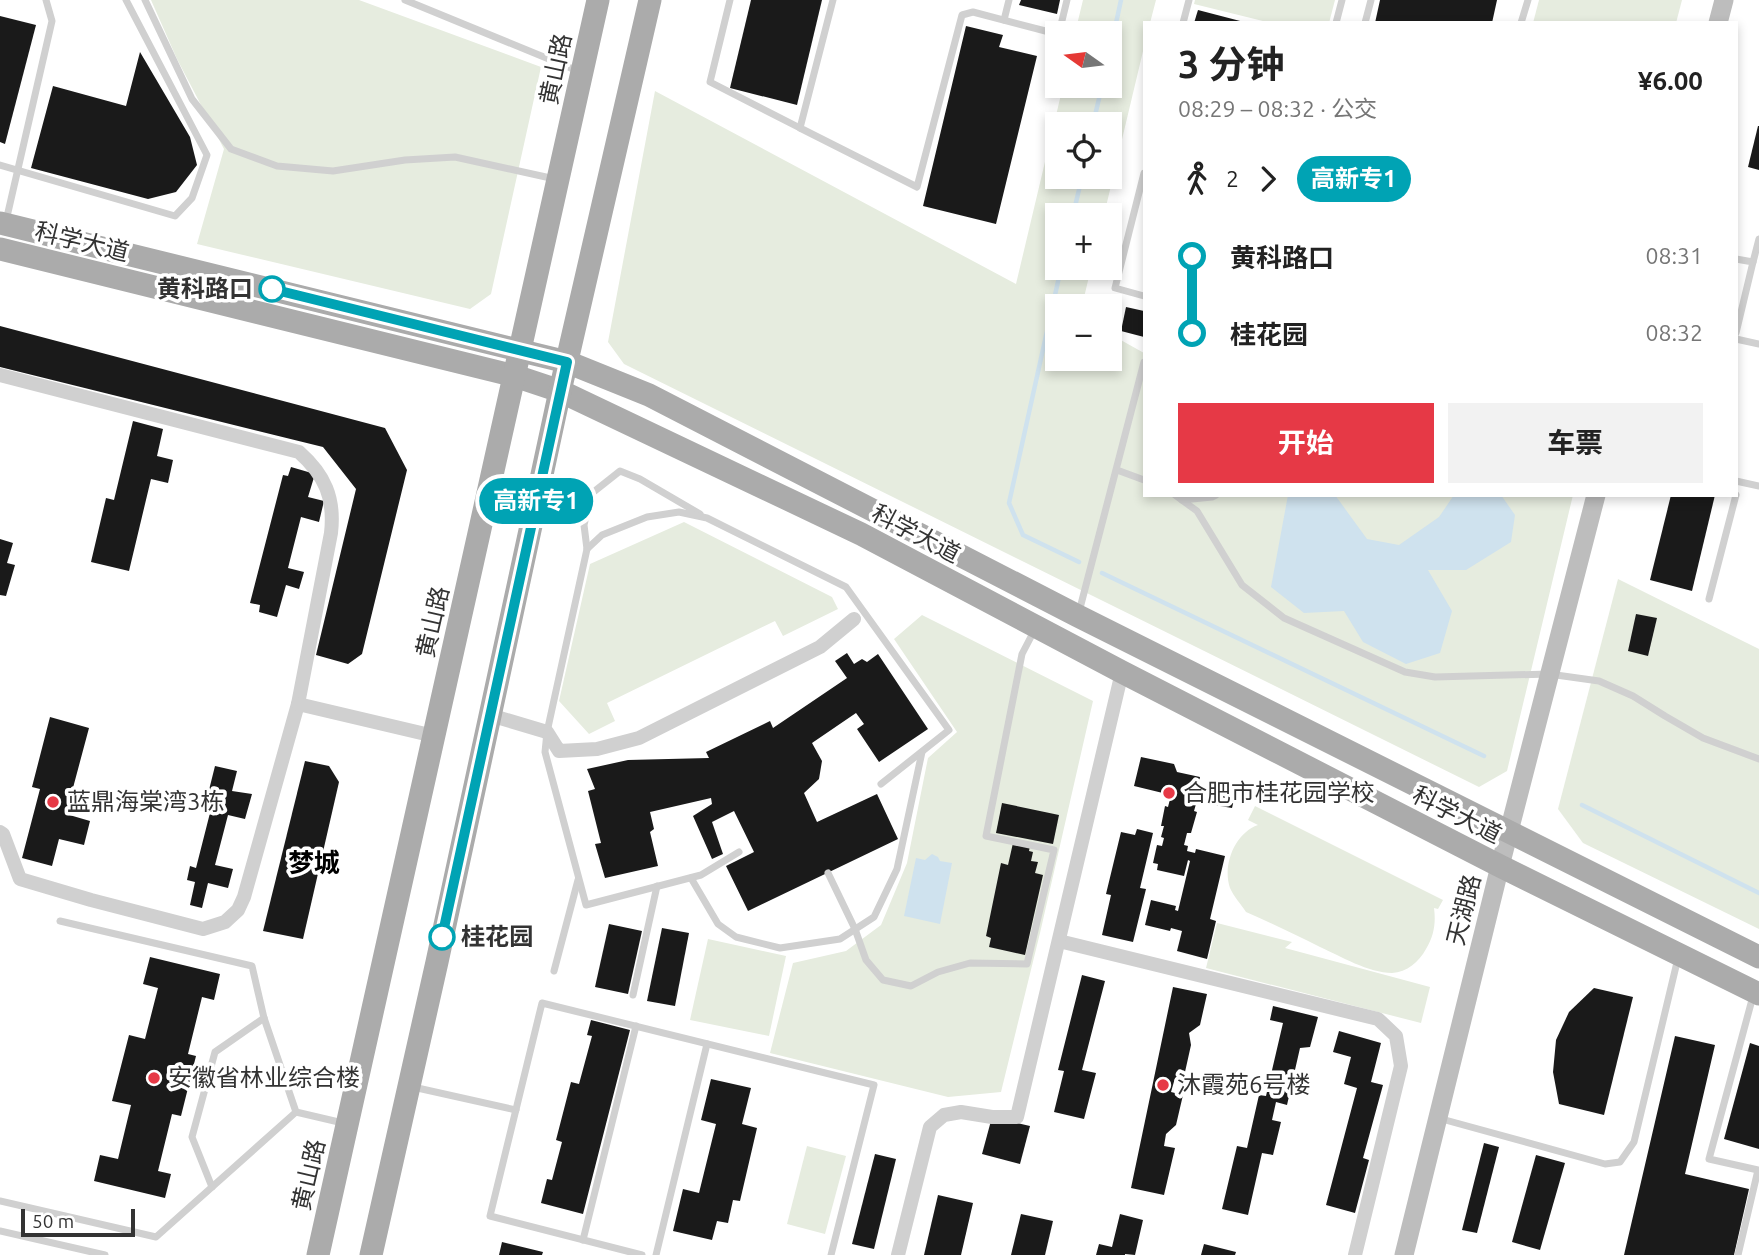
<!DOCTYPE html>
<html lang="zh">
<meta charset="utf-8">
<style>
:root{--surface:#fff;--page:#f2f2f2;--text:#222;--muted:#767676;--accent:#e63946}
body{margin:0;font-family:Ubuntu,"Noto Sans SC",sans-serif;background:var(--page);color:var(--text);height:100vh;display:flex;flex-direction:column;font-size:26px;white-space:nowrap}
*{box-sizing:border-box;margin:0}
p{font-size:23px;color:var(--muted)}
.icon{flex:none;width:38px;height:38px;fill:none;stroke:currentColor;stroke-width:2;stroke-linecap:round;stroke-linejoin:round}
.map{position:relative;flex:1;overflow:hidden}
.drawer{position:absolute;left:1143px;top:21px;width:595px;height:476px;display:flex;flex-direction:column;background:var(--surface);border-radius:0px;box-shadow:0 4px 10px #0003}
.drawer>*{flex:none}
.badge{padding:0 14px;border-radius:23px;font-size:24px;line-height:46px}
.needle{width:46px;rotate:284deg}
.tools{position:absolute;left:1045px;top:21px;display:grid;gap:14px}
.tools a{display:grid;place-items:center;width:77px;height:77px;border-radius:0px;background:var(--surface);box-shadow:0 4px 10px #0003;font-size:35px}
.scale{position:absolute;left:21px;bottom:18px;width:114px;box-sizing:border-box;padding-left:7px;border:4px solid #333;border-top:0;font-size:19px;line-height:24px;white-space:nowrap;color:#333;-webkit-text-stroke:5px #fff;paint-order:stroke}
.map>.badge{position:absolute;translate:-50% -50%;box-shadow:0 0 0 4px #fff}
.legs{display:flex;align-items:center;gap:10px;height:77px;padding:0 35px;font-size:23px}
.legs p{margin-inline-start:auto}
.overview{display:flex;align-items:center;justify-content:space-between;height:119px;padding:0 35px}
h1{font-size:38px;font-weight:700;line-height:52px}
.primary-button{display:flex;gap:14px;margin-top:auto;padding:14px 35px}
.primary-button a{flex:1;height:80px;border-radius:0px;background:var(--accent);color:#fff;font-size:28px;font-weight:700;line-height:80px;text-align:center}
.primary-button a+a{background:var(--page);color:var(--text)}
ul{padding:0 35px;list-style:none}
li{display:flex;align-items:center;gap:24px;height:77px;font-size:26px}
li i{display:grid;place-items:center;width:10px;height:100%;margin:0 9px;background:currentColor}
li i::after{content:'';width:18px;height:18px;margin:-9px;border:5px solid;border-radius:50%;background:var(--surface)}
li p{margin-inline-start:auto}
li:first-child i{background:linear-gradient(#0000 50%,currentColor 0)}
li:last-child i{background:linear-gradient(currentColor 50%,#0000 0)}
.map>svg:first-child{display:block}
.green{fill:#e6ecdf;fill-rule:evenodd}
.water{fill:#cfe2ee}
.lines{fill:none;stroke-linecap:round;stroke-linejoin:round}
.stream{stroke:#cfe2ee;stroke-width:4.5}
.building{fill:#1a1a1a}
.lane{stroke:#d0d0d0;stroke-width:7}
.street{stroke:#d0d0d0;stroke-width:14}
.secondary{stroke:#bdbdbd;stroke-width:19}
.primary{stroke:#ababab;stroke-width:23}
.line-1-casing{stroke:#fff;stroke-width:16}
.line-1{stroke:#00a3b4;stroke-width:10}
.stop-1-dot{fill:#fff;stroke:#00a3b4;stroke-width:3.5}
.poi-dot{fill:#e63946;stroke:#fff;stroke-width:2.5}
.labels{text-anchor:middle;stroke-width:7;stroke-linejoin:round;paint-order:stroke}
.street-label{font-size:24px;fill:#333;stroke:#fff}
.stop-label{font-size:24px;font-weight:bold;fill:#333;stroke:#fff;text-anchor:end}
.poi-label{font-size:24px;fill:#333;stroke:#fff;text-anchor:start}
.neighbourhood-label{font-size:26px;font-weight:bold;fill:#000;stroke:#fff}
</style>
<div class="map">
<svg width="1759" height="1255" viewBox="0 0 1759 1255">
<rect width="100%" height="100%" fill="#fff"/>
<g class="green">
<polygon points="151,0 359,0 541,67 491,294 470,309 197,244 224,149 177,59"/>
<path d="M 1083,0 L 1156,0 L 1150,23 L 1144,23 L 1144,47 L 1104,215 L 1057,215 L 1057,268 L 1091,268 L 1082,306 L 1057,306 L 1057,359 L 1110,359 L 1110,334 L 1144,353 L 1144,495 L 1573,495 L 1507,771 L 1479,787 L 624,364 L 608,342 L 655,91 L 1016,284 L 1063,86 L 1110,86 L 1110,33 L 1075,33 ZM 1057,124 L 1110,124 L 1110,177 L 1057,177 Z"/>
<polygon points="1195,0 1335,0 1329,23 1271,23 1194,4"/>
<polygon points="1539,0 1682,0 1676,23 1533,23"/>
<polygon points="684,522 832,597 838,609 783,636 775,621 607,703 615,721 589,734 559,701 590,564"/>
<polygon points="1618,579 1759,649 1759,929 1583,843 1558,809"/>
<polygon points="922,615 1093,701 1040,933 1001,1092 948,1097 770,1053 793,963 846,951 881,925 907,863 928,758 957,732 894,639"/>
<path d="M 1255,806 L 1443,900 L 1438,909 L 1434,908 C 1436,923 1434,936 1426,949 C 1419,962 1407,972 1392,973 C 1369,973 1340,956 1320,947 C 1296,935 1271,923 1246,912 C 1241,904 1234,897 1230,888 C 1222,865 1235,833 1258,825 L 1248,820 Z"/>
<polygon points="1217,923 1292,942 1285,948 1430,987 1421,1023 1206,968"/>
<polygon points="708,939 786,956 769,1036 690,1020"/>
<polygon points="807,1146 846,1156 825,1234 787,1224"/>
</g>
<g class="water">
<polygon points="1288,495 1335,495 1367,539 1399,545 1439,517 1454,495 1501,495 1515,515 1511,542 1466,570 1428,570 1452,611 1440,653 1406,664 1363,642 1344,611 1304,613 1271,587"/>
<polygon points="932,854 938,857 940,861 952,863 940,924 904,916 916,858 925,860"/>
</g>
<g class="lines">
<g class="stream">
<polyline points="1110,51 1121,0"/>
<polyline points="1093,124 1102,86"/>
<polyline points="1073,215 1082,177"/>
<polyline points="1061,268 1009,503 1023,535 1079,562"/>
<polyline points="1102,573 1484,756"/>
<polyline points="1582,805 1759,893"/>
</g>
</g>
<g class="building">
<polygon points="751,0 822,0 797,105 730,88"/>
<polygon points="1021,0 1060,0 1057,14 1019,5"/>
<polygon points="1380,0 1497,0 1492,23 1375,23"/>
<polygon points="1198,10 1244,22 1243,23 1194,23"/>
<polygon points="0,16 36,25 5,144 0,142"/>
<polygon points="966,26 1003,35 999,47 1037,56 996,224 923,206"/>
<polygon points="140,52 190,137 197,165 176,192 148,199 31,168 53,86 126,106"/>
<polygon points="1758,126 1759,126 1759,170 1748,167"/>
<polygon points="1126,307 1144,311 1144,337 1121,331"/>
<polygon points="0,326 385,428 407,470 362,654 348,664 316,655 356,489 323,447 0,367"/>
<polygon points="133,421 163,429 157,456 173,460 168,483 151,479 129,571 91,562 106,498 114,500"/>
<polygon points="291,467 315,474 308,497 324,501 319,522 301,517 288,568 304,572 299,589 286,585 277,617 259,612 260,605 250,603 283,475 288,476"/>
<polygon points="1671,495 1715,495 1692,591 1650,580"/>
<polygon points="0,539 13,543 7,563 15,565 6,596 0,595"/>
<polygon points="1636,614 1657,618 1648,656 1628,651"/>
<polygon points="847,653 854,664 862,659 867,662 878,654 928,729 879,762 857,729 864,724 856,713 812,743 822,761 819,779 804,793 817,822 877,794 898,839 748,911 726,866 754,852 734,811 712,822 723,854 712,859 693,816 712,804 711,798 650,812 654,829 650,832 658,866 605,878 595,844 601,843 588,791 595,789 587,769 628,760 709,758 706,752 770,721 773,728 847,678 835,661"/>
<polygon points="50,717 89,728 66,814 90,821 84,845 59,839 52,866 22,858 40,789 32,787"/>
<polygon points="1141,757 1174,764 1177,772 1200,777 1198,787 1209,789 1207,800 1198,797 1194,811 1197,812 1191,833 1187,833 1184,845 1188,846 1187,851 1195,853 1196,849 1225,856 1210,919 1216,921 1207,959 1177,951 1182,931 1171,928 1170,931 1145,925 1151,900 1176,906 1175,910 1178,911 1190,861 1188,860 1184,876 1157,870 1158,864 1153,863 1157,845 1162,846 1164,838 1161,837 1164,826 1161,826 1165,806 1168,807 1171,795 1134,786"/>
<polygon points="305,761 329,766 339,782 303,939 263,931"/>
<polygon points="215,766 237,771 232,791 252,794 245,819 228,815 215,865 233,869 228,888 208,883 202,908 190,905 195,882 187,880 190,866 196,868 211,809 199,807 204,789 209,790"/>
<polygon points="1218,787 1236,791 1232,808 1214,805"/>
<polygon points="1002,803 1059,815 1053,844 996,833"/>
<polygon points="1137,829 1153,833 1140,888 1146,889 1133,942 1102,935 1111,895 1106,894 1121,832 1135,835"/>
<polygon points="1013,843 1030,846 1029,851 1033,852 1031,861 1038,862 1035,873 1043,875 1025,955 989,947 991,938 986,936 1001,863 1008,865"/>
<polygon points="609,924 642,931 628,994 595,987"/>
<polygon points="662,928 689,933 675,1006 647,1001"/>
<polygon points="150,957 220,974 214,1000 202,997 188,1054 196,1056 181,1116 172,1114 158,1171 171,1174 165,1198 94,1181 100,1155 118,1159 131,1105 112,1101 129,1035 145,1039 158,988 143,984"/>
<polygon points="1082,975 1105,981 1082,1070 1096,1073 1084,1119 1054,1112 1064,1071 1058,1070"/>
<polygon points="1173,987 1207,994 1200,1025 1189,1033 1191,1045 1185,1072 1175,1078 1171,1092 1183,1095 1176,1125 1166,1134 1164,1146 1175,1148 1164,1195 1131,1188"/>
<polygon points="1594,988 1633,997 1604,1115 1559,1104 1553,1072 1556,1040 1569,1012"/>
<polygon points="1273,1006 1318,1017 1310,1047 1300,1048 1287,1105 1276,1102 1272,1120 1281,1122 1273,1155 1262,1153 1248,1215 1222,1209 1237,1146 1247,1148 1259,1095 1266,1096 1283,1023 1270,1020"/>
<polygon points="591,1020 630,1030 583,1214 541,1203 547,1179 552,1180 562,1142 556,1140 571,1082 579,1084 592,1036 587,1035"/>
<polygon points="1339,1031 1381,1043 1371,1082 1383,1085 1363,1158 1369,1160 1355,1213 1326,1205 1357,1088 1344,1084 1351,1057 1333,1052"/>
<polygon points="1675,1036 1715,1045 1685,1174 1749,1189 1734,1255 1624,1255"/>
<polygon points="1750,1043 1759,1046 1759,1149 1724,1139"/>
<polygon points="711,1079 751,1088 742,1124 757,1128 740,1201 733,1200 728,1223 717,1221 712,1240 673,1231 683,1189 699,1193 716,1124 701,1120"/>
<polygon points="992,1117 1030,1126 1020,1164 982,1154"/>
<polygon points="1484,1143 1499,1147 1477,1233 1462,1230"/>
<polygon points="875,1154 896,1159 874,1249 852,1244"/>
<polygon points="1536,1155 1565,1163 1540,1250 1512,1242"/>
<polygon points="938,1195 973,1203 961,1255 924,1255"/>
<polygon points="1021,1214 1053,1221 1045,1255 1011,1255"/>
<polygon points="1120,1214 1143,1220 1135,1255 1125,1254 1125,1255 1096,1255 1099,1244 1112,1247"/>
<polygon points="502,1242 543,1252 542,1255 499,1255"/>
<polygon points="1204,1244 1236,1252 1235,1255 1201,1255"/>
</g>
<g class="lines">
<g class="lane">
<polyline points="145,0 192,99 231,149 277,166 333,171 405,160 455,157 555,179"/>
<polyline points="405,0 578,71"/>
<polyline points="730,0 710,82 800,128"/>
<polyline points="833,0 800,128 917,187 962,15 973,12 1057,34"/>
<polyline points="1004,20 1009,0"/>
<polyline points="1183,23 1189,0"/>
<polyline points="1336,23 1342,0"/>
<polyline points="1365,23 1371,0"/>
<polyline points="1521,23 1528,0"/>
<polyline points="1059,33 1067,0"/>
<polyline points="0,165 175,216 192,198 207,155 126,0"/>
<polyline points="1144,173 1115,288 1144,296"/>
<polyline points="6,221 52,21 46,0"/>
<polyline points="1736,259 1753,262 1736,333"/>
<polyline points="1753,262 1759,239"/>
<polyline points="1736,339 1759,344"/>
<polyline points="1117,470 1144,480"/>
<polyline points="1736,481 1759,486"/>
<polyline points="1175,495 1197,511 1242,585 1284,618 1405,672 1435,677 1549,674 1599,681 1633,696 1665,716 1703,738 1759,759"/>
<polyline points="1182,500 1212,497 1216,495"/>
<polyline points="587,549 584,525 591,494 620,471 640,479 700,514"/>
<polyline points="1709,599 1736,495"/>
<polyline points="1079,612 1144,362"/>
<polyline points="739,852 701,875 586,905 545,752 547,732 587,549 602,535 647,517 679,512 707,518 846,587 949,730 881,784"/>
<polyline points="828,873 855,929 866,960 883,980 911,986 938,972 970,963 1027,964 1054,850 986,836 1022,654 1035,629"/>
<polyline points="691,878 718,924 736,937 780,948 840,939 874,917 897,869 922,752"/>
<polyline points="60,921 252,966 264,1018 296,1112 343,1123"/>
<polyline points="554,971 578,880"/>
<polyline points="633,995 657,886"/>
<polyline points="413,1087 516,1110"/>
<polyline points="1438,1118 1605,1164 1620,1162 1634,1142 1678,958"/>
<polyline points="212,1187 192,1137 215,1052 264,1018"/>
<polyline points="0,1201 156,1237 296,1112"/>
<polyline points="0,1231 105,1255"/>
<polyline points="583,1240 636,1026"/>
<polyline points="642,1255 490,1216 542,1003 874,1085 831,1255"/>
<polyline points="656,1255 707,1044"/>
<polyline points="1738,1255 1758,1170 1709,1159 1753,996"/>
</g>
<g class="street">
<path d="M 0,375 L 299,452 C 325,475 335,498 331,533 L 298,704 L 244,897 L 238,910 L 225,922 L 203,929 L 91,900 L 20,879 L 3,834 L 0,832"/>
<polyline points="298,704 434,736"/>
<polyline points="490,715 547,732 559,751 597,749 639,738 820,647 854,619"/>
<polyline points="1059,941 1378,1019 1396,1036 1401,1066 1355,1255"/>
<polyline points="898,1255 930,1127 944,1115 961,1112 992,1117 1017,1117 1122,672"/>
</g>
<g class="secondary">
<polyline points="1718,23 1724,0"/>
<polyline points="1404,1255 1500,866 1596,495"/>
</g>
<g class="primary">
<polyline points="0,223 567,362 649,395 1078,616 1759,957"/>
<polyline points="0,249 515,376 560,391 861,534 1122,672 1500,866 1759,994"/>
<polyline points="318,1255 598,0"/>
<polyline points="371,1255 437,962 560,391 650,0"/>
</g>
</g>
<g class="lines">
<defs>
<polyline id="line-1" points="272,289 567,362 442,937"/>
</defs>
<use href="#line-1" class="line-1-casing"/>
<use href="#line-1" class="line-1"/>
</g>
<g class="stop-1-dot">
<circle cx="272" cy="289" r="12"/>
<circle cx="442" cy="937" r="12"/>
</g>
<g class="poi-dot">
<circle cx="1169" cy="793" r="7"/>
<circle cx="53" cy="802" r="7"/>
<circle cx="154" cy="1078" r="7"/>
<circle cx="1163" cy="1085" r="7"/>
</g>
<g class="labels">
<g class="street-label">
<text transform="translate(556 69) rotate(-78)" y="8">黄山路</text>
<text transform="translate(82 242) rotate(14)" y="8">科学大道</text>
<text transform="translate(916 534) rotate(28)" y="8">科学大道</text>
<text transform="translate(433 622) rotate(-77)" y="8">黄山路</text>
<text transform="translate(1457 815) rotate(27)" y="8">科学大道</text>
<text transform="translate(1464 910) rotate(-76)" y="8">天湖路</text>
<text transform="translate(309 1175) rotate(-77)" y="8">黄山路</text>
</g>
<g class="stop-label">
<text x="253" y="297">黄科路口</text>
<text x="461" y="945" text-anchor="start">桂花园</text>
</g>
<g class="poi-label">
<text x="1183" y="801">合肥市桂花园学校</text>
<text x="67" y="810">蓝鼎海棠湾3栋</text>
<text x="168" y="1086">安徽省林业综合楼</text>
<text x="1177" y="1093">沐霞苑6号楼</text>
</g>
<g class="neighbourhood-label">
<text x="314" y="872">梦城</text>
</g>
</g>
</svg>
<div class="tools">
<a><svg class="needle" viewBox="-14 -14 28 28"><path d="M0-13l5 13h-10z" fill="#e53935"/><path d="M0 13l5-13h-10z" fill="#767676"/></svg></a>
<a><svg class="icon" aria-label="locate" viewBox="0 0 24 24"><circle cx="12" cy="12" r="6"/><path d="M12 2v4M12 18v4M2 12h4M18 12h4"/></svg></a>
<a>+</a>
<a>−</a>
</div>
<div class="scale">50 m</div>
<b class="badge" style="left:536px;top:501px;background:#00a3b4;color:#fff">高新专1</b>
<section class="drawer">
<div class="overview"><div><h1>3 分钟</h1><p>08:29 – 08:32 · 公交</p></div><b>¥6.00</b></div>
<div class="legs"><svg class="icon" aria-label="walk" viewBox="0 0 24 24"><circle cx="13" cy="4" r="2"/><path d="M13 8l-2 6 4 7M11 14l-3 7M7 12l3-4h3l4 4"/></svg>2<svg class="icon" aria-label="forward" viewBox="0 0 24 24"><path d="M9 5l7 7-7 7"/></svg><b class="badge" style="background:#00a3b4;color:#fff">高新专1</b></div>
<ul>
<li><i style="color:#00a3b4"></i><b>黄科路口</b><p>08:31</p></li>
<li><i style="color:#00a3b4"></i><b>桂花园</b><p>08:32</p></li>
</ul>
<div class="primary-button"><a>开始</a><a>车票</a></div>
</section>
</div>
